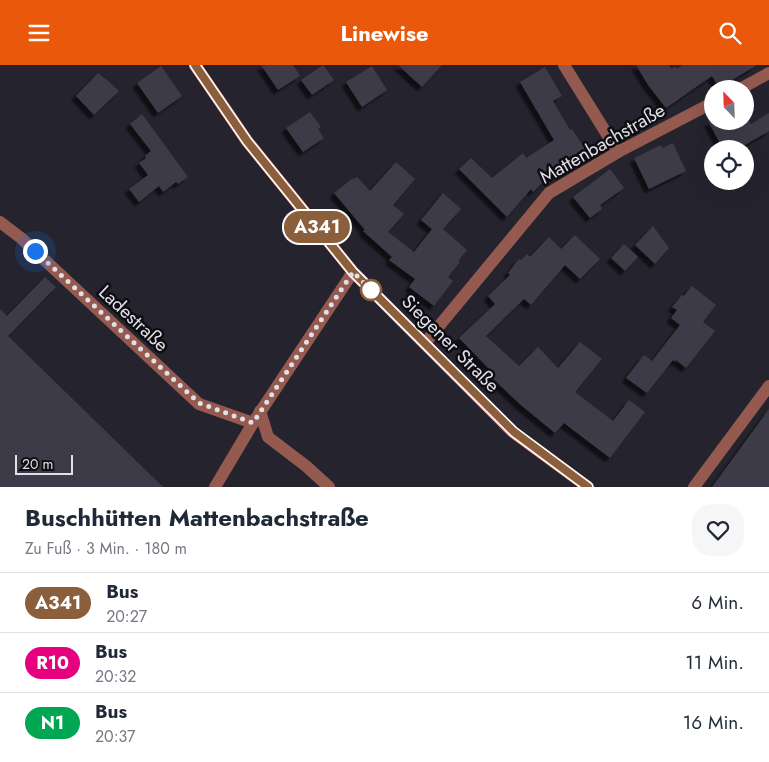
<!DOCTYPE html>
<html lang="de">
<meta charset="utf-8">
<style>
:root{--surface:#fff;--page:#f6f6f7;--text:#1f2937;--muted:#747a83;--line:#e0e1e3;--accent:#ea580c}
body{margin:0;font-family:Jost,sans-serif;background:var(--page);color:var(--text);height:100vh;display:flex;flex-direction:column;font-size:19px;white-space:nowrap}
*{box-sizing:border-box;margin:0}
p{font-size:16px;color:var(--muted)}
.icon{flex:none;width:28px;height:28px;fill:none;stroke:currentColor;stroke-width:2;stroke-linecap:round;stroke-linejoin:round}
.map{position:relative;height:422px;overflow:hidden}
.details{display:flex;flex-direction:column;background:var(--surface);flex:1}
.details>*{flex:none}
.badge{padding:0 10px;border-radius:16px;font-size:18px;line-height:32px}
.needle{width:32px;rotate:337deg}
.fabs{position:absolute;left:704px;top:15px;display:grid;gap:10px}
.fabs a{display:grid;place-items:center;width:50px;height:50px;border-radius:50%;background:var(--surface);box-shadow:0 5px 20px #0002;font-size:25px}
.scale{position:absolute;left:15px;bottom:12px;width:58px;box-sizing:border-box;padding-left:5px;border:2px solid #e1e0e8;border-top:0;font-size:14px;line-height:18px;white-space:nowrap;color:#e1e0e8;-webkit-text-stroke:4px #0e0d12;paint-order:stroke}
.you{position:absolute;width:25px;height:25px;margin:-12px;border:4px solid #fff;border-radius:50%;background:#1a73e8;box-shadow:0 0 0 8px #1a73e833}
.map>.badge{position:absolute;translate:-50% -50%;box-shadow:0 0 0 2px #fff}
.round{display:grid;place-items:center;flex:none;width:52px;height:52px;border-radius:20px;background:var(--page)}
.head{display:flex;align-items:center;justify-content:space-between;height:85px;padding:0 25px}
h1{font-size:24px;font-weight:700;line-height:38px}
ul{padding:0;list-style:none}
li{display:flex;align-items:center;gap:15px;height:60px;padding:0 25px;border-top:1px solid var(--line)}
li div{flex:1}
li b{display:block;font-size:19px}
li em{font-style:normal}
li .badge{min-width:55px;font-weight:700;text-align:center}
header{display:flex;justify-content:space-between;align-items:center;height:65px;padding:0 25px;background:var(--accent);color:#fff;font-size:22px;font-weight:700}
.map>svg:first-child{display:block}
.building{fill:#3d3b47;filter:url(#shadow)}
.lines{fill:none;stroke-linecap:round;stroke-linejoin:round}
.minor{stroke:#94594f;stroke-width:12}
.major{stroke:#f69483;stroke-width:12}
.line-casing{stroke:#fff;stroke-width:11}
.line{stroke:#8b5e3c;stroke-width:8}
.walk{stroke:#e1e0e8;stroke-width:5;stroke-dasharray:0 9}
.stop-dot{fill:#fff;stroke:#8b5e3c;stroke-width:2.5}
.labels{text-anchor:middle;stroke-width:5;stroke-linejoin:round;paint-order:stroke}
.street-label{font-size:19px;fill:#e1e0e8;stroke:#0e0d12}
</style>
<header><svg class="icon" aria-label="menu" viewBox="0 0 24 24"><path d="M4 6h16M4 12h16M4 18h16"/></svg>Linewise<svg class="icon" aria-label="search" viewBox="0 0 24 24"><circle cx="10" cy="10" r="6"/><path d="M15 15l6 6"/></svg></header>
<div class="map">
<svg width="769" height="422" viewBox="0 0 769 422">
<defs>
<filter id="shadow"><feDropShadow dx="-4.5" dy="4.5" stdDeviation="1" flood-color="#0009"/></filter>
</defs>
<rect width="100%" height="100%" fill="#25232e"/>
<g class="building">
<polygon points="261,0 293,0 300,11 278,25"/>
<polygon points="323,0 334,15 312,30 301,15"/>
<polygon points="398,0 442,0 422,22"/>
<polygon points="636,0 669,0 672,4 675,1 677,4 682,0 757,0 719,23 712,11 666,43 648,20"/>
<polygon points="161,1 182,31 158,48 137,18"/>
<polygon points="372,1 387,25 362,42 346,17"/>
<polygon points="545,2 562,31 553,36 570,65 572,64 587,87 564,102 562,99 533,127 531,124 507,152 459,104 471,93 492,113 523,88 526,93 554,75 520,17"/>
<polygon points="98,8 104,13 106,14 119,26 94,50 76,31"/>
<polygon points="310,47 321,62 318,64 324,73 303,87 286,63"/>
<polygon points="769,48 769,66 738,84 723,84 708,56 749,56 751,59"/>
<polygon points="142,49 188,112 178,119 176,117 163,127 159,121 139,137 129,124 148,110 139,98 146,93 145,91 151,86 130,59"/>
<polygon points="673,78 686,106 649,124 634,93 661,80 662,83"/>
<polygon points="396,97 415,114 393,140 404,149 388,167 414,187 432,164 421,155 443,128 461,144 443,164 467,185 458,196 460,197 448,212 453,216 434,241 409,222 415,214 389,195 392,192 363,166 365,165 334,128 353,113 354,114 357,112 370,126"/>
<polygon points="610,104 624,123 600,140 602,144 590,153 573,132"/>
<polygon points="653,161 669,183 655,199 635,180"/>
<polygon points="575,170 600,194 580,214 565,200 531,240 524,234 486,271 519,301 538,282 558,303 580,277 602,294 575,327 613,356 629,335 645,347 610,393 564,358 555,368 522,341 490,311 493,308 459,273 495,239 488,231 510,210 508,208 519,194 521,195 527,189 530,192 549,172 561,184"/>
<polygon points="624,179 638,192 625,206 611,193"/>
<polygon points="45,212 56,222 8,271 163,422 0,422 0,244 7,251"/>
<polygon points="692,221 716,240 703,257 715,266 686,303 676,295 675,297 673,295 647,328 626,313 644,290 652,296 680,260 671,253 677,245 672,242 682,230 684,231"/>
<polygon points="769,344 769,422 712,422"/>
</g>
<g class="lines">
<g class="minor">
<polyline points="564,0 618,87"/>
<polyline points="740,24 769,8"/>
<polyline points="0,157 21,173 199,339 253,358"/>
<polyline points="425,278 549,128 618,87 712,38"/>
<polyline points="260,346 268,372 306,401 329,422"/>
<polyline points="215,422 253,358 353,207"/>
<polyline points="694,422 769,321"/>
</g>
<polyline class="major" points="195,0 247,76 353,207 513,367 588,422"/>
</g>
<g class="lines">
<defs>
<polyline id="line" points="195,0 247,76 353,207 514,367 588,422"/>
</defs>
<use href="#line" class="line-casing"/>
<use href="#line" class="line"/>
<polyline class="walk" points="35,186 199,338 253,358 353,207 377,231 371,225"/>
</g>
<circle class="stop-dot" cx="371" cy="225" r="10"/>
<g class="labels">
<g class="street-label">
<text transform="translate(602 78) rotate(-30)" y="7">Mattenbachstraße</text>
<text transform="translate(134 253) rotate(43)" y="7">Ladestraße</text>
<text transform="translate(451 278) rotate(45)" y="7">Siegener Straße</text>
</g>
</g>
</svg>
<div class="fabs">
<a><svg class="needle" viewBox="-14 -14 28 28"><path d="M0-13l5 13h-10z" fill="#e53935"/><path d="M0 13l5-13h-10z" fill="#747a83"/></svg></a>
<a><svg class="icon" aria-label="locate" viewBox="0 0 24 24"><circle cx="12" cy="12" r="6"/><path d="M12 2v4M12 18v4M2 12h4M18 12h4"/></svg></a>
</div>
<div class="scale">20 m</div>
<div class="you" style="left:35px;top:186px"></div>
<b class="badge" style="left:317px;top:162px;background:#8b5e3c;color:#fff">A341</b>
</div>
<section class="details">
<div class="head"><div><h1>Buschhütten Mattenbachstraße</h1><p>Zu Fuß · 3 Min. · 180 m</p></div><a class="round"><svg class="icon" aria-label="heart" viewBox="0 0 24 24"><path d="M12 20l-8-8c-3-5 5-10 8-4 3-6 11-1 8 4z"/></svg></a></div>
<ul>
<li><span class="badge" style="background:#8b5e3c;color:#fff">A341</span><div><b>Bus</b><p>20:27</p></div><em>6 Min.</em></li>
<li><span class="badge" style="background:#e6007e;color:#fff">R10</span><div><b>Bus</b><p>20:32</p></div><em>11 Min.</em></li>
<li><span class="badge" style="background:#00a651;color:#fff">N1</span><div><b>Bus</b><p>20:37</p></div><em>16 Min.</em></li>
</ul>
</section>
